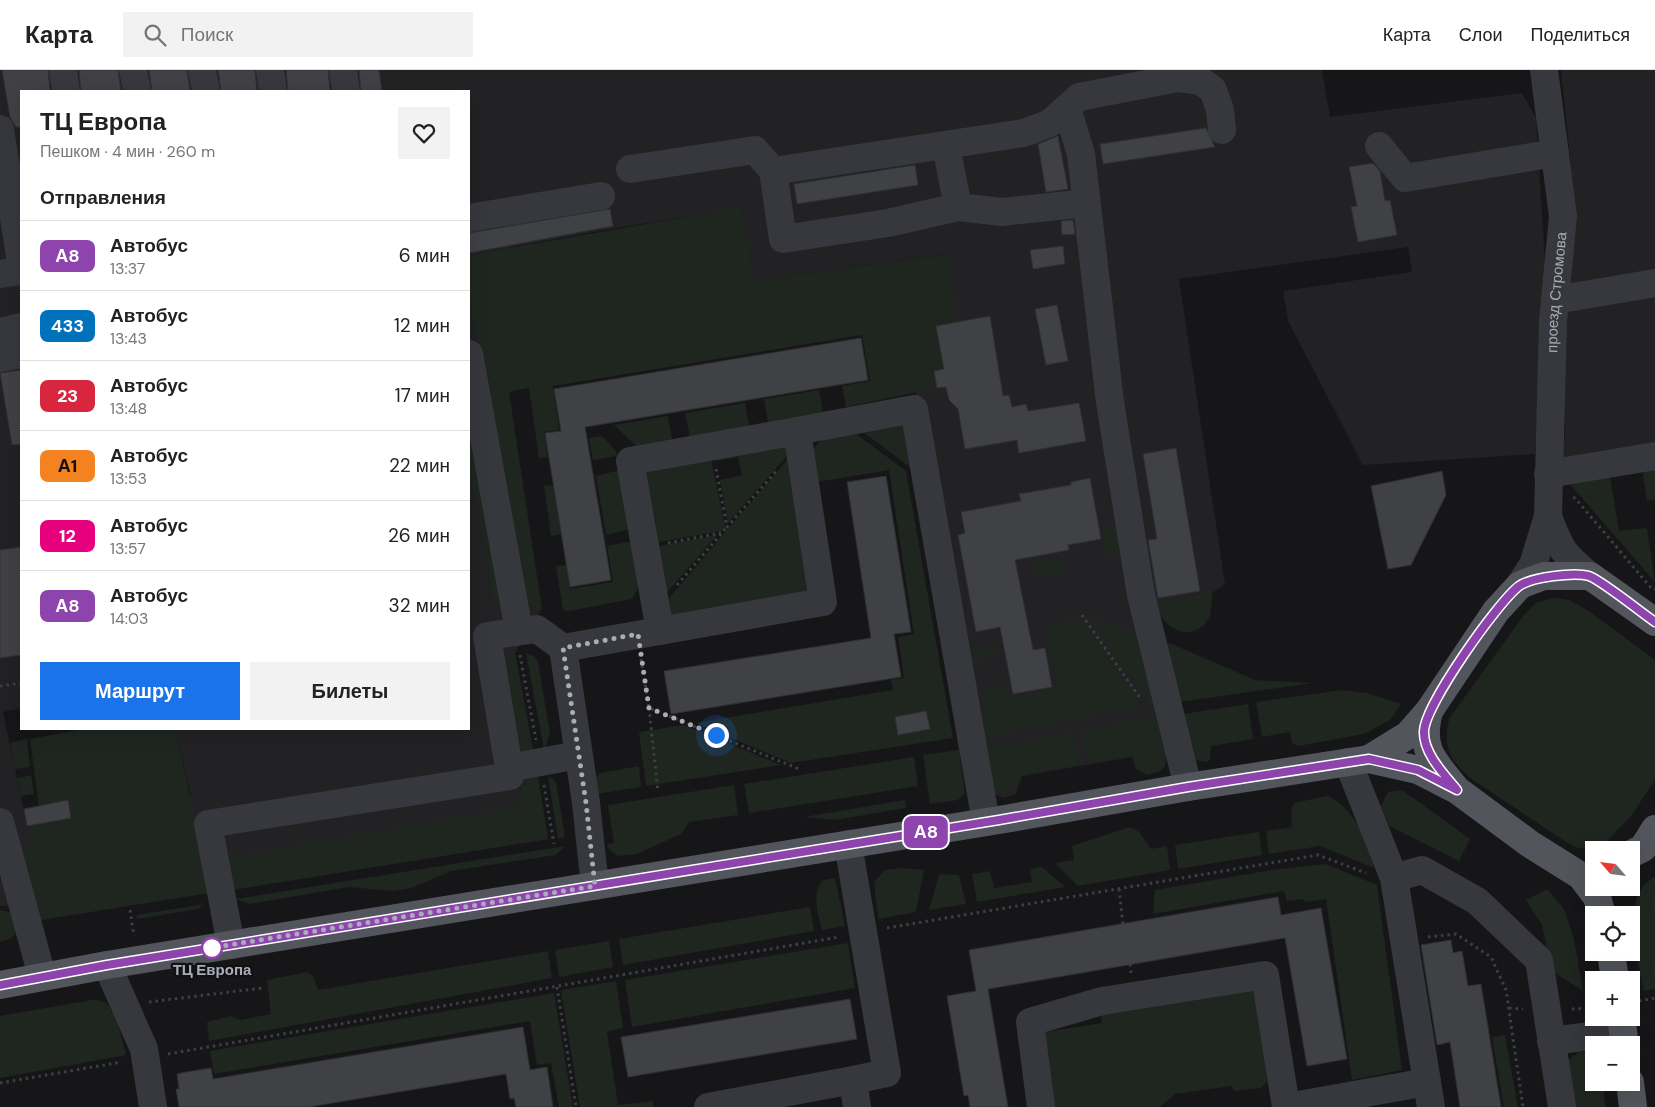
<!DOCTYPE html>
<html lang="ru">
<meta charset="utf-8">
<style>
:root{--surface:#fff;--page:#f2f2f2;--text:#222;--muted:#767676;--line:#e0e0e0;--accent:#1a73e8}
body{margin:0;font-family:"DM Sans",sans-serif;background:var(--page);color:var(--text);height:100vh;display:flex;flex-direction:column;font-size:19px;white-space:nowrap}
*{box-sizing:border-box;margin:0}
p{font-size:16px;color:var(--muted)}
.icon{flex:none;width:28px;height:28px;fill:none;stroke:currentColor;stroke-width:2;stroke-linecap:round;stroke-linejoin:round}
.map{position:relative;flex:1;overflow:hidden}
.drawer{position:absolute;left:20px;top:20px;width:450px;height:640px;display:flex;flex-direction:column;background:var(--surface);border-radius:0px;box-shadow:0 5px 20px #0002}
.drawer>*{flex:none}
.badge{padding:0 10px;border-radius:8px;font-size:18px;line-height:32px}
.needle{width:32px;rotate:298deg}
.controls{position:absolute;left:1585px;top:771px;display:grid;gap:10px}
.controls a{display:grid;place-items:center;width:55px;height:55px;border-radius:0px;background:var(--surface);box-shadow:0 5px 20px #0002;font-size:25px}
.you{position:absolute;width:25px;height:25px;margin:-12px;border:4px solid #fff;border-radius:50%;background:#1a73e8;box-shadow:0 0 0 8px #1a73e833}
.map>.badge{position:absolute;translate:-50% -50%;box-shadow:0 0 0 2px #fff}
h2{padding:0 20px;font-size:19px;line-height:45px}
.round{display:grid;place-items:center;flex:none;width:52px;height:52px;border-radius:0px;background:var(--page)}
.overview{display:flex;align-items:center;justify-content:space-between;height:85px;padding:0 20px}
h1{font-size:24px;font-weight:600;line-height:38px}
.action{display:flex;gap:10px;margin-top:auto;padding:10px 20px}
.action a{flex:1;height:58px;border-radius:0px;background:var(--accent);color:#fff;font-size:20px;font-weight:600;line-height:58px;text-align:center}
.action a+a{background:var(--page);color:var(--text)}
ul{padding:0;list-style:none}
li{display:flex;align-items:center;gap:15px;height:70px;padding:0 20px;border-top:1px solid var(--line)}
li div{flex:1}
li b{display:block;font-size:19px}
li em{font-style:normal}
li .badge{min-width:55px;font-weight:700;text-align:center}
header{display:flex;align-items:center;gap:30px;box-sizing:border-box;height:70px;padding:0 25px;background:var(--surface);border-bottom:1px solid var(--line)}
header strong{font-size:24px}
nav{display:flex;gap:28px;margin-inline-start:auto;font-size:18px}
.search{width:350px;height:45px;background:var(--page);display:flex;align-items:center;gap:12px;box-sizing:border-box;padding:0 18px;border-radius:0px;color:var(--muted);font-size:19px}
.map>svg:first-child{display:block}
.built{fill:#222225}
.green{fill:#1e261f}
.building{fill:#404145;stroke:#303034}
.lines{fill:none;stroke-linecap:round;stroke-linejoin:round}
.path{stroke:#3d3f44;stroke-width:3;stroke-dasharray:2.5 4;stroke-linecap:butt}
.minor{stroke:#37383d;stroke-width:28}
.major{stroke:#53555c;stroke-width:28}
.line-casing{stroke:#fff;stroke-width:11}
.line{stroke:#8e44ad;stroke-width:8}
.walk{stroke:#a8adb8;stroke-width:5;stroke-dasharray:0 9}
.stop-dot{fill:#fff;stroke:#8e44ad;stroke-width:2.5}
.labels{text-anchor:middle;stroke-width:4.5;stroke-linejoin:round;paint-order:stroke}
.street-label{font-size:15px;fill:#a8adb8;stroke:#111113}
.stop-label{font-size:15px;font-weight:bold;fill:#a8adb8;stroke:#111113}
</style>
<header>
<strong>Карта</strong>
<div class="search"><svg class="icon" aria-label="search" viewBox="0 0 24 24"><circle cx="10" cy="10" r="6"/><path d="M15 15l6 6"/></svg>Поиск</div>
<nav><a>Карта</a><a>Слои</a><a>Поделиться</a></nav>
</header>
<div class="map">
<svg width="1655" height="1037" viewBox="0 0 1655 1037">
<rect width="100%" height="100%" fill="#161618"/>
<g class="built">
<polygon points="0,0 1322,0 1330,47 1522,23 1536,48 1545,193 1535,384 1363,395 1288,251 1283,221 1412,202 1408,177 1179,209 1225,514 1212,523 1210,546 1204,556 1194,561 1182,562 1174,558 1161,546 1156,533 1136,564 1144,574 1168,684 1165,696 1159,702 1147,705 1136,699 1132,687 1022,706 1016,724 1004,728 994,724 979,668 916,323 948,184 755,210 742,138 622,157 469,185 469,21 21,21 21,638 3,642 27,756 191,726 176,659 469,659 469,234 526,532 538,539 542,539 515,583 548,769 41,850 9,836 0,836 0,811 2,806 0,797"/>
<polygon points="1561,0 1655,0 1655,378 1562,392 1565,364 1564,248 1572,176 1570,88"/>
</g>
<g class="green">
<polygon points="742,137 755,210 949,184 957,252 936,256 944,299 934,301 937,318 846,337 842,316 870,311 862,265 553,316 559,360 544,362 548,387 539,388 529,318 509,322 542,539 538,539 526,532 469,234 469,185"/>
<polygon points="819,320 823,342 768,352 764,329"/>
<polygon points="745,333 749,356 690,367 685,343"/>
<polygon points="668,346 672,370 637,377 614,355"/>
<polygon points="469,351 501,521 499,531 494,538 474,416 469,417"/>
<polygon points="902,355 905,357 958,667 910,397 859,359"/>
<path d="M 851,360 L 906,401 L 953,668 L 791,693 L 695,653 L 893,620 L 891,610 L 904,608 L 898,567 L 914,564 L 889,400 L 811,413 C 814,370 809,373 851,360 Z"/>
<polygon points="602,366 616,381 617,386 593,390 589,368"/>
<polygon points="785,371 793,379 728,453 720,410 742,405 738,387 716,391 715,383"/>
<polygon points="793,383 818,527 667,553 664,534"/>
<polygon points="710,384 725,457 721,461 653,473 651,457 656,456 654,444 648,445 642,396"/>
<polygon points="1655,398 1655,430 1647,431 1642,400"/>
<polygon points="620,400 631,459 606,465 596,406"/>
<polygon points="1610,406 1619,461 1647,458 1655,512 1569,413"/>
<polygon points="553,415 561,464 551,466 544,416"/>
<polygon points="1107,455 1117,456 1122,483 1118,486 1105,485 1102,456"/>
<polygon points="717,465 662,528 654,477"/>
<polygon points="633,471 639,517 632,529 569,541 563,540 556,496 566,495 570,519 613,512 607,476"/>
<polygon points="1064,489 1066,502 1035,508 1033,495"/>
<path d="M 1212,522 C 1214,578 1163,569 1156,533 Z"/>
<path d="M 1554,528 L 1569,530 L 1586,539 L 1655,590 L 1655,710 L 1631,746 L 1606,772 L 1585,779 L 1575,777 L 1560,768 L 1470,708 C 1449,689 1443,677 1449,649 L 1523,546 L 1536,533 Z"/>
<polygon points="1081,548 1142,636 979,668 975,645 985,643 980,619 1002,615 996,586 972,591 970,580 995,575 1006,629 1058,618 1049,568 1053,553"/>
<path d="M 1089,550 C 1099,552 1111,552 1121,556 C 1152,568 1151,605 1158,633 L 1148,635 Z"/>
<polygon points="1167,572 1255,610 1313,613 1180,632"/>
<polygon points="515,583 534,684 519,684 502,590"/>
<polygon points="526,583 534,586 538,592 550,664 544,680"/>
<polygon points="1342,620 1367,623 1401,634 1390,650 1364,664 1298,676 1292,673 1290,662 1262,667 1256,632"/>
<polygon points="1248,634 1253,669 1211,676 1210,689 1207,692 1196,690 1183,644"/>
<path d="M 1158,646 C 1161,657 1167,673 1166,685 C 1166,696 1148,711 1138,699 C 1136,696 1135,689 1133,684 L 1088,693 L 1083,661 Z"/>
<polygon points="684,655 781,695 646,716 639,662"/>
<polygon points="84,659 176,659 210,822 41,850 16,778 31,775 27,756 71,747 67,730 39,736 30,669"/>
<polygon points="1073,662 1078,694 1020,705 1013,722 1005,725 995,721 984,680"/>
<polygon points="27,669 30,697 15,699 10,673"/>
<polygon points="959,680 965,723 958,730 930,734 923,685"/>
<polygon points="914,687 918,716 749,743 744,714"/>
<polygon points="639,696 641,717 596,724 594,710 600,703"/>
<polygon points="31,705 34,724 21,726 17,708"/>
<polygon points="538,706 548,769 233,820 226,788 522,737 520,720 526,711"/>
<polygon points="548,706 556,712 565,767 558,769"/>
<polygon points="734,715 738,745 689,752 681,764 637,784 617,786 608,778 607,774 614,773 608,735"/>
<polygon points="1402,720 1470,769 1459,791 1389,756 1381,736 1388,722"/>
<path d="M 1328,726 C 1353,737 1370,773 1374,798 L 1320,776 L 1269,784 L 1266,761 L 1292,757 L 1291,740 L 1294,733 Z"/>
<polygon points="905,730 906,738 835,750 804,747"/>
<polygon points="1130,757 1139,762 1151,779 1167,776 1170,800 1078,816 1055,793 1074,790 1072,776"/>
<polygon points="1259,762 1262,785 1178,799 1175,775"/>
<polygon points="565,776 556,785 451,801 412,818 393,821 349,817 250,834 235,829"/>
<polygon points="1325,794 1377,815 1402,1000 1352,1010 1326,829 1305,832 1304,829 1287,831 1284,821 1153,844 1155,820 1272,800"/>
<polygon points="1042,797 1065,817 977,832 972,804 990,801 994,818 1032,812 1030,799"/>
<polygon points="900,798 924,800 916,842 878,849 874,812 885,800"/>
<polygon points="939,804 959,805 966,834 929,840"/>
<path d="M 1655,807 L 1655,919 L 1644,921 C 1638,890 1619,825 1655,807 Z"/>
<path d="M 835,808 L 845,856 L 822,860 C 818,845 811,823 823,810 Z"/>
<polygon points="1547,819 1564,839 1574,869 1583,921 1552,901 1542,855 1526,830"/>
<polygon points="205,834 198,839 137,849 136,845"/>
<polygon points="810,837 814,861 623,895 619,869"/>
<polygon points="0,840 14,843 17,861 12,868 0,872"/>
<polygon points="609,871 613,897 559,907 555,880"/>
<polygon points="848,873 855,918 632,957 625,910"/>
<polygon points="548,881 552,908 209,971 207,952 231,946 240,950 271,944 267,910 307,902 313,906 318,920"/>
<polygon points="616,911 623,958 607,962 618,1035 653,1031 653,1037 580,1037 561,920"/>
<polygon points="1261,915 1271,1007 1261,1018 1234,1021 1232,1016 1175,1024 1160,1037 1049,1037 1039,963 1102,953 1100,939"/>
<polygon points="554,923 573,1037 559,1037 551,993 537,995 530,951 214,1004 210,981"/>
<path d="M 92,930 C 102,930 110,932 112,943 L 115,943 L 126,985 L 0,1008 L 0,946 Z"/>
<polygon points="1505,965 1518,1037 1504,1037 1492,967"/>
<polygon points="1579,982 1586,982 1594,985 1594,1012 1602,1013 1606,1037 1573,1037 1568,990"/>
</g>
<g class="building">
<polygon points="2,0 48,0 50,21 21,21 21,57 16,57 10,47"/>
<polygon points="79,0 118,0 121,21 81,21"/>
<polygon points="149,0 187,0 190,21 152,21"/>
<polygon points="218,0 255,0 257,21 221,21"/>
<polygon points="286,0 328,0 330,21 288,21"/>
<polygon points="359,0 379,0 382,21 361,21"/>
<polygon points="1206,58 1215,77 1103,94 1100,74"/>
<polygon points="1058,66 1068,119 1046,122 1038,74"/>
<polygon points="1373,93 1380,101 1385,131 1390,130 1397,165 1358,172 1351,137 1357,136 1349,97"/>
<polygon points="915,95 918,115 797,134 794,114"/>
<polygon points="610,139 613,156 469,183 469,163"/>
<polygon points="1073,150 1075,164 1062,165 1061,151"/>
<polygon points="1063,176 1065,194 1033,199 1030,180"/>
<polygon points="1057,235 1068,291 1046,295 1035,239"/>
<polygon points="990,246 1003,326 1009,325 1012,337 1026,334 1028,341 1079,333 1086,371 1019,383 1017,370 965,379 958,339 949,330 946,317 937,318 934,301 944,299 936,256"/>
<polygon points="861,268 868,310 585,357 611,510 570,517 545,363 561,361 554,319"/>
<polygon points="21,300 21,374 12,375 0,303"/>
<polygon points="1176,378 1200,521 1158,528 1148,470 1157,469 1143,384"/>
<polygon points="1442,401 1446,425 1411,495 1388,499 1371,416"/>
<polygon points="886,406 911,562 894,564 901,607 671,644 664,601 871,568 847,412"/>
<polygon points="1090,408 1101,469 1068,475 1069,480 1015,490 1033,580 1045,578 1052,617 1013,624 1000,557 976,562 958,465 965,463 961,442 1021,431 1019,424 1071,415 1071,412"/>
<polygon points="21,477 21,585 0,588 0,480"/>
<polygon points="926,641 930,659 898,665 895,647"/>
<polygon points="68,730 71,748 27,756 24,739"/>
<polygon points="1278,827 1281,845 1321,838 1347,989 1307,996 1285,868 988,919 1008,1037 970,1037 968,1025 964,1026 947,926 976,921 969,880"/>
<polygon points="1451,870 1453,883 1462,881 1468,916 1481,914 1501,1037 1460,1037 1450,972 1437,975 1421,875"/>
<polygon points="850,929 857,969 628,1007 621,967"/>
<polygon points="523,957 530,1000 547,997 553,1037 516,1037 514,1028 510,1029 506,1004 309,1037 179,1037 176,1019 179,1019 177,1004 186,1002 211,998 213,1009"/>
</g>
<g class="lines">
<g class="path">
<polyline points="716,399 727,457 778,399"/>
<polyline points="1573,428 1575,428 1652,519 1655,519"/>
<polyline points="668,473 721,463"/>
<polyline points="677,515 727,457"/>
<polyline points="1082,545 1140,628"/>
<polyline points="520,585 536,670"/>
<polyline points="641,589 649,638 799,699"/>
<polyline points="0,616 21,613"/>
<polyline points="649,638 658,722"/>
<polyline points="544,715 554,774"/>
<polyline points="1119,819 1123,854"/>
<polyline points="130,840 134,866"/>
<polyline points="887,858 1318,785 1366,803"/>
<polyline points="1428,867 1456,864 1491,887 1506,920 1523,1037"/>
<polyline points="1130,894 1131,903"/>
<polyline points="557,917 576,1037"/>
<polyline points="1639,931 1655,928"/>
<polyline points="149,932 262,918"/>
<polyline points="1509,938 1523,939"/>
<polyline points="1572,939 1594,938"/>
<polyline points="168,984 839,867"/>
<polyline points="0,1013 122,992"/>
</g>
<g class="minor">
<polyline points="63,0 66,21"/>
<polyline points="133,0 137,21"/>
<polyline points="202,0 206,21"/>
<polyline points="270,0 273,21"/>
<polyline points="343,0 346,21"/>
<polyline points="0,59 21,192"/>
<polyline points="946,76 958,137"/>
<polyline points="1379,76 1405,108 1555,83"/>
<polyline points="630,99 755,80 773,101 783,169 888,153 958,137 1002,142 1086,133"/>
<polyline points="773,101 1024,63 1050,53 1067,38"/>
<polyline points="469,148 601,126"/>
<polyline points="0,204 21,201"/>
<polyline points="1555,230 1655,213"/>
<polyline points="0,262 21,257"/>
<polyline points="469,284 519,561"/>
<polyline points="0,288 21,284"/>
<polyline points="1548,404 1655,386"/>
<path d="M 1548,446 C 1560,479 1563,484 1590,506"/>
<path id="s1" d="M 1520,515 L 1533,495 L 1548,446 L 1553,251 L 1563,146 L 1544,0"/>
<polyline points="660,561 630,391 797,361"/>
<polyline points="563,578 537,559 487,566 509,698 578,685"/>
<polyline points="1348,692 1394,808 1431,1037"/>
<polyline points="1188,717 1141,525 1110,332 1081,84 1067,38 1079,27 1178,8 1201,11 1213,20 1220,40 1222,60"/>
<polyline points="0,752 42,906"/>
<polyline points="848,774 887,1003 853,1010 857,1037"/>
<polyline points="1394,808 1422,800 1477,831 1539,890 1562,1037"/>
<polyline points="595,816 586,733 563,578 823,532 797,361 914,339 986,752"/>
<polyline points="231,875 208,754 510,706 509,698"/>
<polyline points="107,895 144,979 153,1037"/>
<polyline points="1551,971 1623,962"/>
<polyline points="708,1037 853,1010"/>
<polyline points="1041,1037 1030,952 1102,931 1265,905 1286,1037"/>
<polyline points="1287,1037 1427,1012"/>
</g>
<g class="major">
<path d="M 1429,641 C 1420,676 1430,688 1453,715"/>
<polyline points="1369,689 1408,665 1429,641 1496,541 1520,515 1544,506 1590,506 1655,552"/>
<polyline points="1631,784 1643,778 1655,759"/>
<polyline points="1611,882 1615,910"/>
<polyline points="0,915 107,895 999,750 1188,717 1369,689 1418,700 1457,720 1530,774 1581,806 1597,827 1602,845"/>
<polyline points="1621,948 1625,975"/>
<polyline points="1630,1012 1633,1037"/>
</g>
</g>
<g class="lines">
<defs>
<path id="line" d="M 0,915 L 107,895 L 999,750 L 1188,717 L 1369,689 L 1418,700 L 1457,720 C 1444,704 1423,683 1424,661 C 1425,635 1497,533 1519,516 C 1532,507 1574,502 1589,506 C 1601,510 1642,543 1655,552"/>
</defs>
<use href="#line" class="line-casing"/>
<use href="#line" class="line"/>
<polyline class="walk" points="212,878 210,878 595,816 586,733 563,578 638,564 649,638 716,665"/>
</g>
<circle class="stop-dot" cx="212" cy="878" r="10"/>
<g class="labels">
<g class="street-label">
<text dy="5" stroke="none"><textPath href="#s1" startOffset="299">проезд Стромова</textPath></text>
</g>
<g class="stop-label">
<text x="212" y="905">ТЦ Европа</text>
</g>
</g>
</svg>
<div class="controls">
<a><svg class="needle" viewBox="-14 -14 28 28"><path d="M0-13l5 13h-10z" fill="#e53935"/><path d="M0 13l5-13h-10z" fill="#767676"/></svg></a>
<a><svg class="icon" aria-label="locate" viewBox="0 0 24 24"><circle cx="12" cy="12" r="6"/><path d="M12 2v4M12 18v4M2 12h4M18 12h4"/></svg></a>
<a>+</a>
<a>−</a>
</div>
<div class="you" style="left:716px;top:665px"></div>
<b class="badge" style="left:926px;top:762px;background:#8e44ad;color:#fff">А8</b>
<section class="drawer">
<div class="overview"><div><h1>ТЦ Европа</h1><p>Пешком · 4 мин · 260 m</p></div><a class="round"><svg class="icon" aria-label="heart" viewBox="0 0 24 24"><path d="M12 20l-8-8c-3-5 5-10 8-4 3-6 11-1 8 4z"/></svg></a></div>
<h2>Отправления</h2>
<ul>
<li><span class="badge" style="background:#8e44ad;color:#fff">А8</span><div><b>Автобус</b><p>13:37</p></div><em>6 мин</em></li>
<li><span class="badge" style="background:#0072bc;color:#fff">433</span><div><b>Автобус</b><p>13:43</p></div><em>12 мин</em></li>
<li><span class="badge" style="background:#d7263d;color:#fff">23</span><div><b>Автобус</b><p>13:48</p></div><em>17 мин</em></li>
<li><span class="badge" style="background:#f58220;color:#111">А1</span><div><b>Автобус</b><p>13:53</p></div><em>22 мин</em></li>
<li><span class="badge" style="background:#e6007e;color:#fff">12</span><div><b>Автобус</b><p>13:57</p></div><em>26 мин</em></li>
<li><span class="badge" style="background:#8e44ad;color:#fff">А8</span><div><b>Автобус</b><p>14:03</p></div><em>32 мин</em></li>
</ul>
<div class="action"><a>Маршрут</a><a>Билеты</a></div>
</section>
</div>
